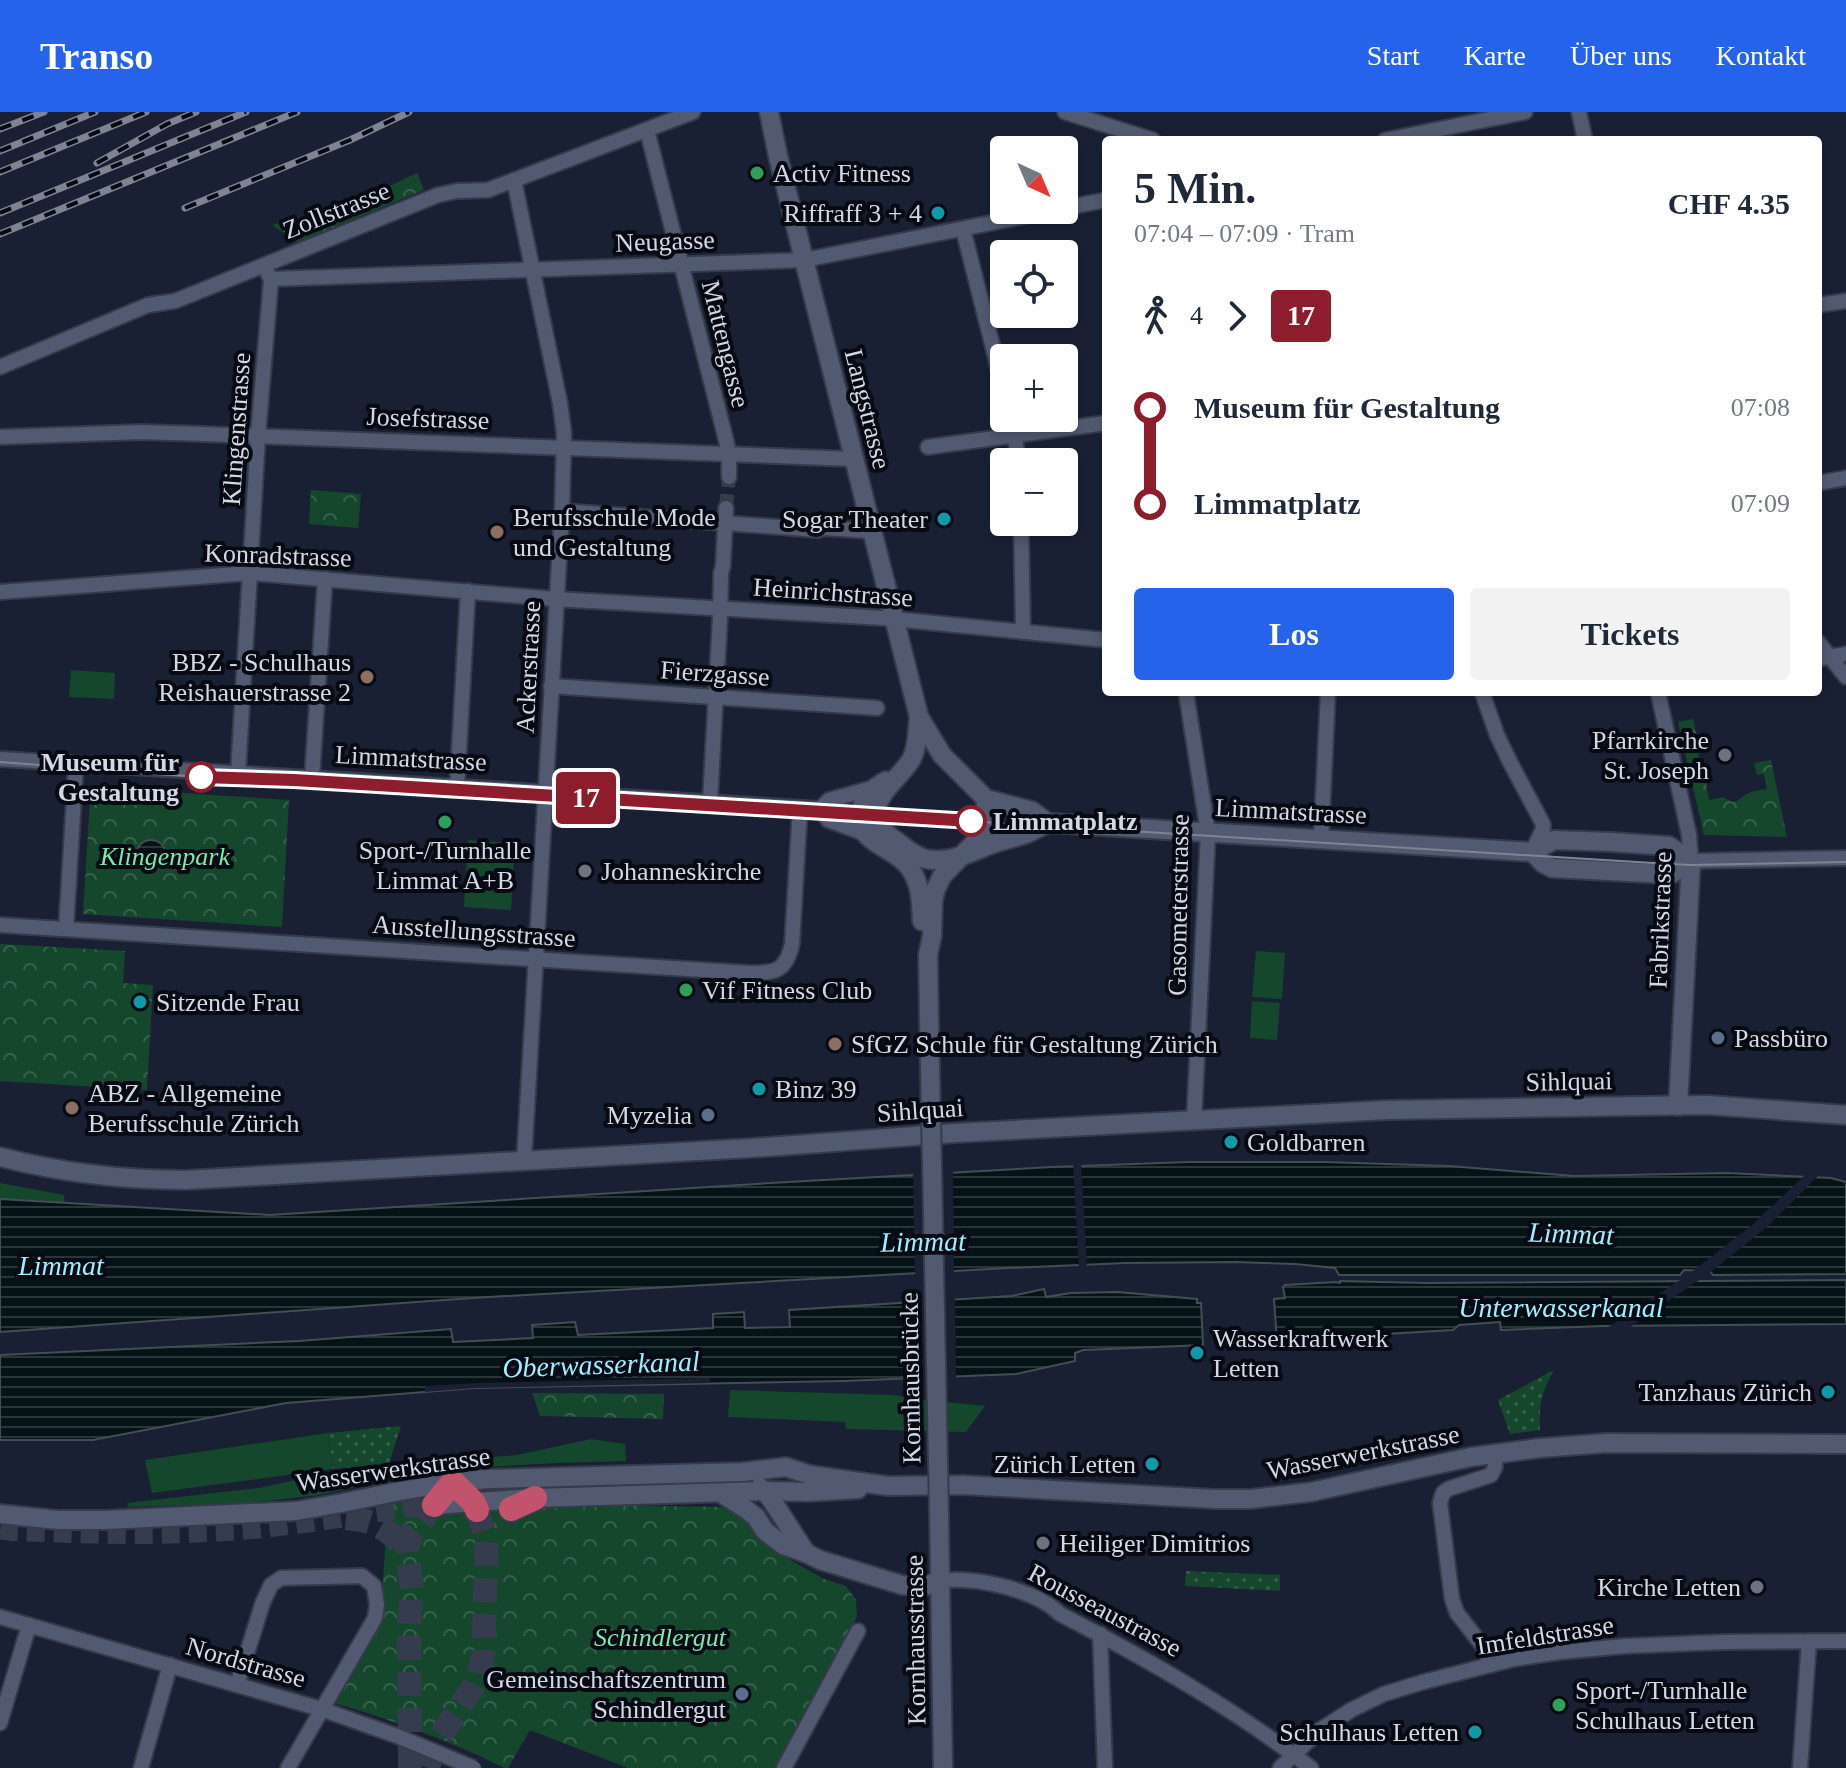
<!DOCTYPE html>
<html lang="de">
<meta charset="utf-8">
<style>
:root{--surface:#fff;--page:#f2f2f3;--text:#1f2937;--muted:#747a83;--accent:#2563eb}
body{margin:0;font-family:"Times New Roman",serif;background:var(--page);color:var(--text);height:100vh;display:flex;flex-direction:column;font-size:30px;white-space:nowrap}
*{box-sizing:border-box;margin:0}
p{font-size:26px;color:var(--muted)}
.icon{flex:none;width:44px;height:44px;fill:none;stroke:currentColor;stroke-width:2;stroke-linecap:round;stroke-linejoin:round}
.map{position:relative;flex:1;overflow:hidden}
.drawer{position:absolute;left:1102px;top:24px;width:720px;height:560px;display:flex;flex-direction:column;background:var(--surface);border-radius:8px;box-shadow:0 4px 12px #0003}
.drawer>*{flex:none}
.badge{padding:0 16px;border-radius:6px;font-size:28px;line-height:52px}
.needle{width:52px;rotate:136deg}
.buttons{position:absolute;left:990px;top:24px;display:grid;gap:16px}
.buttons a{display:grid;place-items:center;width:88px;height:88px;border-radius:8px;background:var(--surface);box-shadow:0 4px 12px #0003;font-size:40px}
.map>.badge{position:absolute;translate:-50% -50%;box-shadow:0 0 0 4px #fff}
.legs{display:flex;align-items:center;gap:12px;height:88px;padding:0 32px;font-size:26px}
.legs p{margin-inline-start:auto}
.overview{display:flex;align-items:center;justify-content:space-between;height:136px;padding:0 32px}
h1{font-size:44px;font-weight:800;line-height:60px}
.cta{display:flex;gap:16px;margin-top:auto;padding:16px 32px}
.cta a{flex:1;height:92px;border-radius:8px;background:var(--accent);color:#fff;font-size:32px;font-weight:800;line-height:92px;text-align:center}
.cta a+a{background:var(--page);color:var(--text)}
ul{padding:0 32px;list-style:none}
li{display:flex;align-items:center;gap:28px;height:96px;font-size:30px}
li i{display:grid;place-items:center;width:12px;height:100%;margin:0 10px;background:currentColor}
li i::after{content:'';width:20px;height:20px;margin:-10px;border:6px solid;border-radius:50%;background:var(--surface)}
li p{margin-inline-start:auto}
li:first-child i{background:linear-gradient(#0000 50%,currentColor 0)}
li:last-child i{background:linear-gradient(currentColor 50%,#0000 0)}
header{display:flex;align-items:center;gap:48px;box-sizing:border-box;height:112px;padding:0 40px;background:var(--accent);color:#fff}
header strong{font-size:38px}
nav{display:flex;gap:44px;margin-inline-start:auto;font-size:28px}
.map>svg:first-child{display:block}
.grass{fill:#15472d}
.park{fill:url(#park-crowns)}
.garden{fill:url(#garden-dots)}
.water{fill:url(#water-rules);stroke:#434e54;stroke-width:2}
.pier{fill:#192033}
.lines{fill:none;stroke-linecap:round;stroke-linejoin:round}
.minor-tunnel{stroke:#353c4e;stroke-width:14;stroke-dasharray:14 7;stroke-linecap:butt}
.tertiary-tunnel{stroke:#353c4e;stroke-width:18;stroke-dasharray:18 9;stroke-linecap:butt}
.trunk-tunnel{stroke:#353c4e;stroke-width:24;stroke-dasharray:24 12;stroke-linecap:butt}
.minor-casing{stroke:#363b4b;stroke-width:18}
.tertiary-casing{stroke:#363b4b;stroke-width:22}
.trunk-casing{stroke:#363b4b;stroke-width:28}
.minor{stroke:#525a71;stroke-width:14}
.tertiary{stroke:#525a71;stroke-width:18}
.trunk{stroke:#c1546c;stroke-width:24}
.tram{stroke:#7f8494;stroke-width:2}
.rail-casing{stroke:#7f8494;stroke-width:7}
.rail{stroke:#080a13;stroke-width:4;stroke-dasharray:12;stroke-linecap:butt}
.minor-bridge-casing{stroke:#363b4b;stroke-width:18;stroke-linecap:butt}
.tertiary-bridge-casing{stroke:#363b4b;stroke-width:22;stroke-linecap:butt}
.minor-bridge{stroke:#525a71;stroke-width:14}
.tertiary-bridge{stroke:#525a71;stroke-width:18}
.line-1-casing{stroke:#fff;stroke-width:18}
.line-1{stroke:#8d1d2c;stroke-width:12}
.leisure-dot{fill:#2e9e5b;stroke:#080a13;stroke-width:3}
.culture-dot{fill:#0f9aa8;stroke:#080a13;stroke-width:3}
.education-dot{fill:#8d6e63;stroke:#080a13;stroke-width:3}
.worship-dot{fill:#6b7280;stroke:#080a13;stroke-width:3}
.stop-1-dot{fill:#fff;stroke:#8d1d2c;stroke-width:4}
.service-dot{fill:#5c6f8a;stroke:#080a13;stroke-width:3}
.labels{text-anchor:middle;stroke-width:8;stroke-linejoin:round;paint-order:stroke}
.poi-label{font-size:26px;fill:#d3d8e5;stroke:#080a13;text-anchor:start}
.street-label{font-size:26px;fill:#d3d8e5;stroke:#080a13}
.stop-label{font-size:26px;font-weight:bold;fill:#d3d8e5;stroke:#080a13;text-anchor:end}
.park-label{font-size:26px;font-style:italic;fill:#79ebac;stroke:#080a13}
.water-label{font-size:28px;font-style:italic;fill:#9cf0fe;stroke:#080a13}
</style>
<header>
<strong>Transo</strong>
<nav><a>Start</a><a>Karte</a><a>Über uns</a><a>Kontakt</a></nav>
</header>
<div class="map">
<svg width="1846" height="1656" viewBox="0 0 1846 1656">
<defs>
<pattern id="park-crowns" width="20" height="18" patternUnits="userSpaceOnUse" patternTransform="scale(2)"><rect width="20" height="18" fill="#15472d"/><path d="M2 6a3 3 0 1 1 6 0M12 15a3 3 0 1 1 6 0" fill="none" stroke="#36614b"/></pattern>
<pattern id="garden-dots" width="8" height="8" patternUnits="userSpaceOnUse" patternTransform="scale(2)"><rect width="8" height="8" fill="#15472d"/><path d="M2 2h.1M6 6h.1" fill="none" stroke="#36614b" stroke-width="1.8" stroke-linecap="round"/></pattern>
<pattern id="water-rules" width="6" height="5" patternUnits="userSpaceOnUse" patternTransform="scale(2)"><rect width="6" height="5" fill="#051316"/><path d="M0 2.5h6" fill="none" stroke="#293538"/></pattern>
</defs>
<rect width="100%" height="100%" fill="#192033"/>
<g class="grass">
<polygon points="71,558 115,561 114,587 69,585"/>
<polygon points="468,728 515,731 511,798 464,795"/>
<polygon points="1256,839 1285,841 1282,887 1252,885"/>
<polygon points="1252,889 1280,891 1277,928 1250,926"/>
<polygon points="0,1071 64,1083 65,1091 0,1087"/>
<path d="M 730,1278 L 894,1283 C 924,1290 954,1290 985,1294 L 966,1320 L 846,1317 L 845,1310 L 728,1305 Z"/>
<polygon points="328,1321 333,1357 152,1381 145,1348"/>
<polygon points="591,1327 625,1332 626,1349 557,1351 469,1356 469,1347 517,1343"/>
<polygon points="402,1352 413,1352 422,1361 319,1383 250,1391 128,1395 127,1391 259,1376 301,1367 351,1364"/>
</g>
<g class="park">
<polygon points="417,61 424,78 298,130 272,113 381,78"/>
<polygon points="311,378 361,382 358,416 309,412"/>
<path d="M 1693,607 L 1700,638 L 1698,639 L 1699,647 L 1702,647 L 1709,688 L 1723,685 C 1737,694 1735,689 1747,682 C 1752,679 1761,678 1767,677 L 1764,662 L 1757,663 L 1754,651 L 1771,648 L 1787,725 L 1704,723 L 1678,610 Z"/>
<path d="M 103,676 L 289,688 L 282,815 L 83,802 L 90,688 C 92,681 95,677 103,676 Z"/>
<polygon points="0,832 125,839 123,871 153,873 147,978 0,969"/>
<polygon points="532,1281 664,1282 663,1307 540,1304"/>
<path d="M 389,1380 L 575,1393 L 724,1395 L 741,1403 L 785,1445 L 824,1467 L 846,1474 L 856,1488 L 857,1505 L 775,1656 L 628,1656 L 530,1618 L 508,1656 L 505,1656 C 450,1629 393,1608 334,1591 L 381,1499 Z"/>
</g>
<g class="garden">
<path d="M 1554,1258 C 1541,1281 1539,1292 1540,1318 L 1510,1322 L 1498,1288 Z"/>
<polygon points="401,1314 389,1351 333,1357 328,1321"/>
<polygon points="1186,1459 1280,1463 1280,1479 1185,1474"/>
</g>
<g class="water">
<circle cx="151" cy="743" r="15"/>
<polygon points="1188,1050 1325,1050 1449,1054 1574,1064 1727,1061 1831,1066 1846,1070 1846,1162 1713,1163 1710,1159 1684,1158 1680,1163 1339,1163 1335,1156 1295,1152 1236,1150 1126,1151 1008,1156 472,1186 0,1220 0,1087 270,1103 771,1071 1052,1055"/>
<polygon points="1846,1168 1846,1212 1603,1214 1501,1218 1500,1210 1459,1213 1453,1218 1300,1227 1299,1229 1277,1230 1274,1187 1285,1186 1283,1175 1285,1173 1336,1170 1340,1171 1340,1169 1426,1171"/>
<polygon points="1044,1177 1046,1185 1071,1181 1117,1180 1197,1187 1197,1191 1201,1191 1203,1233 1083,1238 1075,1241 1075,1249 1016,1262 843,1269 475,1276 286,1291 93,1328 0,1328 0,1243 299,1229 451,1217 453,1230 533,1226 532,1213 575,1210 578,1223 713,1216 713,1202 744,1200 745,1216 790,1215 789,1198 1011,1184"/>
</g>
<g class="pier">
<polygon points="1073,1050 1081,1050 1087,1156 1079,1157"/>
<polygon points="953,1057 954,1163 915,1165 913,1059"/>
<polygon points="1808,1060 1821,1061 1767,1115 1707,1163 1689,1162 1752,1113"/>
<polygon points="1686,1164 1705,1164 1626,1218 1604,1218"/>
<polygon points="955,1184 956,1268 917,1270 916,1186"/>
<polygon points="710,1266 710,1271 475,1276 425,1280 425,1274 479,1271"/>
</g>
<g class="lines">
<polyline class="minor-tunnel" points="726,396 729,365"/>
<path class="tertiary-tunnel" d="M 0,1418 L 11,1420 C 76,1422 142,1425 208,1421 C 284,1418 359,1403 434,1393"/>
<g class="trunk-tunnel">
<path d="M 346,1406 C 377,1409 384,1415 407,1437"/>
<polyline points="410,1656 409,1515 412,1477 407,1437 412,1421 434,1393"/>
<polyline points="428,1656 436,1631 472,1577 478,1565 483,1544 487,1429 477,1398"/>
</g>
<defs>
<g id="minor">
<polyline points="1065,0 1153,28"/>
<polyline points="1579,0 1585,28"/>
<polyline points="647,18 726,328 729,342 729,365"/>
<polyline points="1385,28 1525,0"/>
<polyline points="514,68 560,291 564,321 562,399 524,1049"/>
<polyline points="1064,96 1106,88"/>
<polyline points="963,117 1004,279"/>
<polyline points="271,167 804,148 1056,98"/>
<polyline points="1818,193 1846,189"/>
<polyline points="0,255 148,193 175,189 438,83 457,79 488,78 693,0"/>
<polyline points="1011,306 1019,350"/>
<polyline points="0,325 141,320 203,322 853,347"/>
<polyline points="928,335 1106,311"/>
<polyline points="1818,371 1846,366"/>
<polyline points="562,399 818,418 824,416 871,419"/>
<polyline points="1021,410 1023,520"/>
<polyline points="0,480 250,461 555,487 884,506 1106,528"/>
<polyline points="1818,530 1846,565"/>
<polyline points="1818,547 1846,542"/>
<polyline points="551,574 877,596"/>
<polyline points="1186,580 1208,721 1194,1008"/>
<polyline points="1482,580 1497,623 1510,650 1543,712 1543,717 1532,740"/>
<polyline points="1658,580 1689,723 1691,749 1846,746"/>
<polyline points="0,647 820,697"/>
<polyline points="238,662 258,324 271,167 267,160"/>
<polyline points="312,666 325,467"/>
<polyline points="457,675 468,479"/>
<polyline points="710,690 720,506 721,461 723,454 726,396"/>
<polyline points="820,697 829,688 876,675"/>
<polyline points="820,697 828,708 863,721"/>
<polyline points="1321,728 1328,580"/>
<path d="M 0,813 L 750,861 C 776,861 786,859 792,832 L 800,696"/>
<polyline points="66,817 76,652"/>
<path d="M 939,1469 C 973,1464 1035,1477 1060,1502 C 1147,1547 1233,1596 1311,1656"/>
<polyline points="0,1505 321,1597 397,1624"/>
<polyline points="1100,1522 1105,1656"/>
<polyline points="1490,1553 1482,1533 1457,1501 1452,1487 1440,1391 1443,1381 1448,1377 1491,1363 1495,1355 1495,1341"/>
<polyline points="237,1573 263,1490 271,1473 281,1466 362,1464 374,1474 377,1493 375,1506 288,1656"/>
<polyline points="0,1611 29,1513"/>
<polyline points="141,1656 170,1553"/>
<polyline points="784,1656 858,1519"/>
<polyline points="1280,1656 1320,1618 1351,1598 1384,1582 1423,1570 1514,1547 1560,1540 1625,1534 1725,1530 1846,1529"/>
<polyline points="1800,1656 1809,1529"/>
</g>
<g id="tertiary">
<polyline points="769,0 778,44 919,605 942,643 986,687 1032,699 1048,711"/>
<path d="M 919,605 C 917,619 918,636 911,648 C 901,664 880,678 876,698 C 873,712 885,721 895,728 C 904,735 914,744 926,747 C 952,752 974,738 998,730 C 1008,727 1018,725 1028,721 C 1035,718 1042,713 1050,711 L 1532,740 L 1554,728 L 1611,730 L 1669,734 L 1691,749"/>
<path d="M 886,669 C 875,675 865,683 862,696 C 852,732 892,732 909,755 C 921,771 921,789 922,809"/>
<polyline points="1532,740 1544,752 1552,756 1667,762 1673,761 1691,749"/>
<polyline points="929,905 928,843 932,824 933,789 935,779 942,764 977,728 983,719 986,705 986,687"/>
<polyline points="1678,994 1691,749"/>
<path d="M 0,1045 C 62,1061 123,1068 186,1068 L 767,1035 L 955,1021 L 1387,998 L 1707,993 L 1846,1003"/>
<polyline points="760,1375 771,1387 806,1441"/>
<polyline points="721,1381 747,1398 756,1405 765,1419 783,1433 806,1441 820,1448 902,1473 925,1474 939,1469"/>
<polyline points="434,1393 535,1386 764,1379 809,1380 858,1377"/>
<polyline points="939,1400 943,1656"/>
<polyline points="0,1402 58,1408 105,1408 296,1399 342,1391 395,1380 453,1370 488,1367 743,1360 786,1355 810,1363 888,1374 964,1373 1215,1387 1251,1387 1311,1380 1471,1345 1540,1336 1607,1331 1846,1332"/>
</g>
<g id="trunk">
<polyline points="434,1393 453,1370 474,1391 477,1398"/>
<polyline points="511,1397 535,1386"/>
</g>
</defs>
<use href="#minor" class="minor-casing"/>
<use href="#tertiary" class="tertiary-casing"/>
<use href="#trunk" class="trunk-casing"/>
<use href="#minor" class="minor"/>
<use href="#tertiary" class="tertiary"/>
<use href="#trunk" class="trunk"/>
<polyline class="tram" points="0,650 201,665 294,668 1653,751 1690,753 1846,750"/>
<defs>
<g id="rail">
<polyline points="0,17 44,0"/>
<polyline points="0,39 95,0"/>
<polyline points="97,51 167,12 196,0"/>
<polyline points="0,60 146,0"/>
<polyline points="185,96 350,28 409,0"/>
<polyline points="0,101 246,0"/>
<polyline points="0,122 297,0"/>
</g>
</defs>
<use href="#rail" class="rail-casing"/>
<use href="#rail" class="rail"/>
<defs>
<polyline id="minor-bridge" points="397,1624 474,1656"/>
<polyline id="tertiary-bridge" points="929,905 939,1400"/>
</defs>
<use href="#minor-bridge" class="minor-bridge-casing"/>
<use href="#tertiary-bridge" class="tertiary-bridge-casing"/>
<use href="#minor-bridge" class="minor-bridge"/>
<use href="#tertiary-bridge" class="tertiary-bridge"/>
</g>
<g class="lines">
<defs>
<polyline id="line-1" points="201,665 294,668 971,709"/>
</defs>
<use href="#line-1" class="line-1-casing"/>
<use href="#line-1" class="line-1"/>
</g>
<g class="leisure-dot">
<circle cx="757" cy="61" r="8"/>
<circle cx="445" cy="710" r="8"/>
<circle cx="686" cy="878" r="8"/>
<circle cx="1559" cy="1593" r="8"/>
</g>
<g class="culture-dot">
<circle cx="938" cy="101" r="8"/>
<circle cx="944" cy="407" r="8"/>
<circle cx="140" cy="890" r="8"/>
<circle cx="759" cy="977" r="8"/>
<circle cx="1231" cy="1030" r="8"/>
<circle cx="1197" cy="1241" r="8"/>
<circle cx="1828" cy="1280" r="8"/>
<circle cx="1152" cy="1352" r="8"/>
<circle cx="1475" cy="1620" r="8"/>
</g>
<g class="education-dot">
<circle cx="497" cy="420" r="8"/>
<circle cx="367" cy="565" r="8"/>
<circle cx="835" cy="932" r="8"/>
<circle cx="72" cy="996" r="8"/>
</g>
<g class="worship-dot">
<circle cx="1725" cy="643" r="8"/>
<circle cx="585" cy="759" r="8"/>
<circle cx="1043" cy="1431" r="8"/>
<circle cx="1757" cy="1475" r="8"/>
</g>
<g class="stop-1-dot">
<circle cx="201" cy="665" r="14"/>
<circle cx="971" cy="709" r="14"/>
</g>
<g class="service-dot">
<circle cx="1718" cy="926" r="8"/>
<circle cx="708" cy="1003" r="8"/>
<circle cx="742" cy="1582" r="8"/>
</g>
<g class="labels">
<g class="poi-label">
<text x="773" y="70">Activ Fitness</text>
<text x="922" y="110" text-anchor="end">Riffraff 3 + 4</text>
<text x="513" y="414">Berufsschule Mode<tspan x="513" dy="30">und Gestaltung</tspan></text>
<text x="928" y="416" text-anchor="end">Sogar Theater</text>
<text x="351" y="559" text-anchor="end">BBZ - Schulhaus<tspan x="351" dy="30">Reishauerstrasse 2</tspan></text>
<text x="1709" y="637" text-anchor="end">Pfarrkirche<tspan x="1709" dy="30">St. Joseph</tspan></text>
<text x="445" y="747" text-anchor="middle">Sport-/Turnhalle<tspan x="445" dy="30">Limmat A+B</tspan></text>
<text x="601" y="768">Johanneskirche</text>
<text x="702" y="887">Vif Fitness Club</text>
<text x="156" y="899">Sitzende Frau</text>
<text x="1734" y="935">Passbüro</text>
<text x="851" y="941">SfGZ Schule für Gestaltung Zürich</text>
<text x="775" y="986">Binz 39</text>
<text x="88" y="990">ABZ - Allgemeine<tspan x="88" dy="30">Berufsschule Zürich</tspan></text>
<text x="692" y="1012" text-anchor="end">Myzelia</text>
<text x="1247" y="1039">Goldbarren</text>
<text x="1213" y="1235">Wasserkraftwerk<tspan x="1213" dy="30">Letten</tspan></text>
<text x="1812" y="1289" text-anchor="end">Tanzhaus Zürich</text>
<text x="1136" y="1361" text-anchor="end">Zürich Letten</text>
<text x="1059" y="1440">Heiliger Dimitrios</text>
<text x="1741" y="1484" text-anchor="end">Kirche Letten</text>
<text x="726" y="1576" text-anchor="end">Gemeinschaftszentrum<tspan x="726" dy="30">Schindlergut</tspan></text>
<text x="1575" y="1587">Sport-/Turnhalle<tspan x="1575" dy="30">Schulhaus Letten</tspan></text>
<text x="1459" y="1629" text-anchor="end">Schulhaus Letten</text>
</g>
<g class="street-label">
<text transform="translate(336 98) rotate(-22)" y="9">Zollstrasse</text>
<text transform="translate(665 129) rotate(-2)" y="9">Neugasse</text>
<text transform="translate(726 232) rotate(76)" y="9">Mattengasse</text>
<text transform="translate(868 297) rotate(76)" y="9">Langstrasse</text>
<text transform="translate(428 306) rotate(2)" y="9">Josefstrasse</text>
<text transform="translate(236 317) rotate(-86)" y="9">Klingenstrasse</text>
<text transform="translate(278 443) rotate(2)" y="9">Konradstrasse</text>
<text transform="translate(833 480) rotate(4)" y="9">Heinrichstrasse</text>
<text transform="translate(528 555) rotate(-87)" y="9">Ackerstrasse</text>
<text transform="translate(715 561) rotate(4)" y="9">Fierzgasse</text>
<text transform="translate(411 646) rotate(3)" y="9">Limmatstrasse</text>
<text transform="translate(1291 699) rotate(3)" y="9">Limmatstrasse</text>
<text transform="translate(1178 793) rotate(-89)" y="9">Gasometerstrasse</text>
<text transform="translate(1660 808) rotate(-88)" y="9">Fabrikstrasse</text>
<text transform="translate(474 819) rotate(4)" y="9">Ausstellungsstrasse</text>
<text transform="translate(1569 969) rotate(-1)" y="9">Sihlquai</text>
<text transform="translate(920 998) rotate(-4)" y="9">Sihlquai</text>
<text transform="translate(910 1266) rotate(-91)" y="9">Kornhausbrücke</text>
<text transform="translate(1363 1340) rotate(-11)" y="9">Wasserwerkstrasse</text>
<text transform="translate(393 1357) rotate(-8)" y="9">Wasserwerkstrasse</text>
<text transform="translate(1105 1498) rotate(28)" y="9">Rousseaustrasse</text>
<text transform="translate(1545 1523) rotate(-9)" y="9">Imfeldstrasse</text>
<text transform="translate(915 1528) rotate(-91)" y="9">Kornhausstrasse</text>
<text transform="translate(246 1550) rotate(16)" y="9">Nordstrasse</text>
</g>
<g class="stop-label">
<text x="179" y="659">Museum für<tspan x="179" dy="30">Gestaltung</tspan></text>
<text x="993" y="718" text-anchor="start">Limmatplatz</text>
</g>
<g class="park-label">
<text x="165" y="753">Klingenpark</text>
<text x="660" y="1534">Schindlergut</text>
</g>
<g class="water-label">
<text transform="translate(1571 1121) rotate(2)" y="10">Limmat</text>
<text transform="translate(923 1129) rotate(-1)" y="10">Limmat</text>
<text x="61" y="1163">Limmat</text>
<text x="1561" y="1205">Unterwasserkanal</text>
<text transform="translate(601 1252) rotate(-2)" y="10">Oberwasserkanal</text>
</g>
</g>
</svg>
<div class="buttons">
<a><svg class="needle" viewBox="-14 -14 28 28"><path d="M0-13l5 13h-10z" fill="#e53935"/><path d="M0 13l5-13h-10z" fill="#747a83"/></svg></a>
<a><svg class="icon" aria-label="locate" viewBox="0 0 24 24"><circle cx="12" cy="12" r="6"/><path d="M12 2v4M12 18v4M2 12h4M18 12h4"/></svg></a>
<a>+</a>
<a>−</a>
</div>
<b class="badge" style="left:586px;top:686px;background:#8d1d2c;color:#fff">17</b>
<section class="drawer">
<div class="overview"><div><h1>5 Min.</h1><p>07:04 – 07:09 · Tram</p></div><b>CHF 4.35</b></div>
<div class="legs"><svg class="icon" aria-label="walk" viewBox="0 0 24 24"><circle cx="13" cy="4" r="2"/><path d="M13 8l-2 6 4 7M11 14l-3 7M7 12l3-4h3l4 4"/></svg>4<svg class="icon" aria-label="forward" viewBox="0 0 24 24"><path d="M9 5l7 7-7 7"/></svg><b class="badge" style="background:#8d1d2c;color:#fff">17</b></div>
<ul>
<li><i style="color:#8d1d2c"></i><b>Museum für Gestaltung</b><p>07:08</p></li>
<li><i style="color:#8d1d2c"></i><b>Limmatplatz</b><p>07:09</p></li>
</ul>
<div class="cta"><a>Los</a><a>Tickets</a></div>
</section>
</div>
